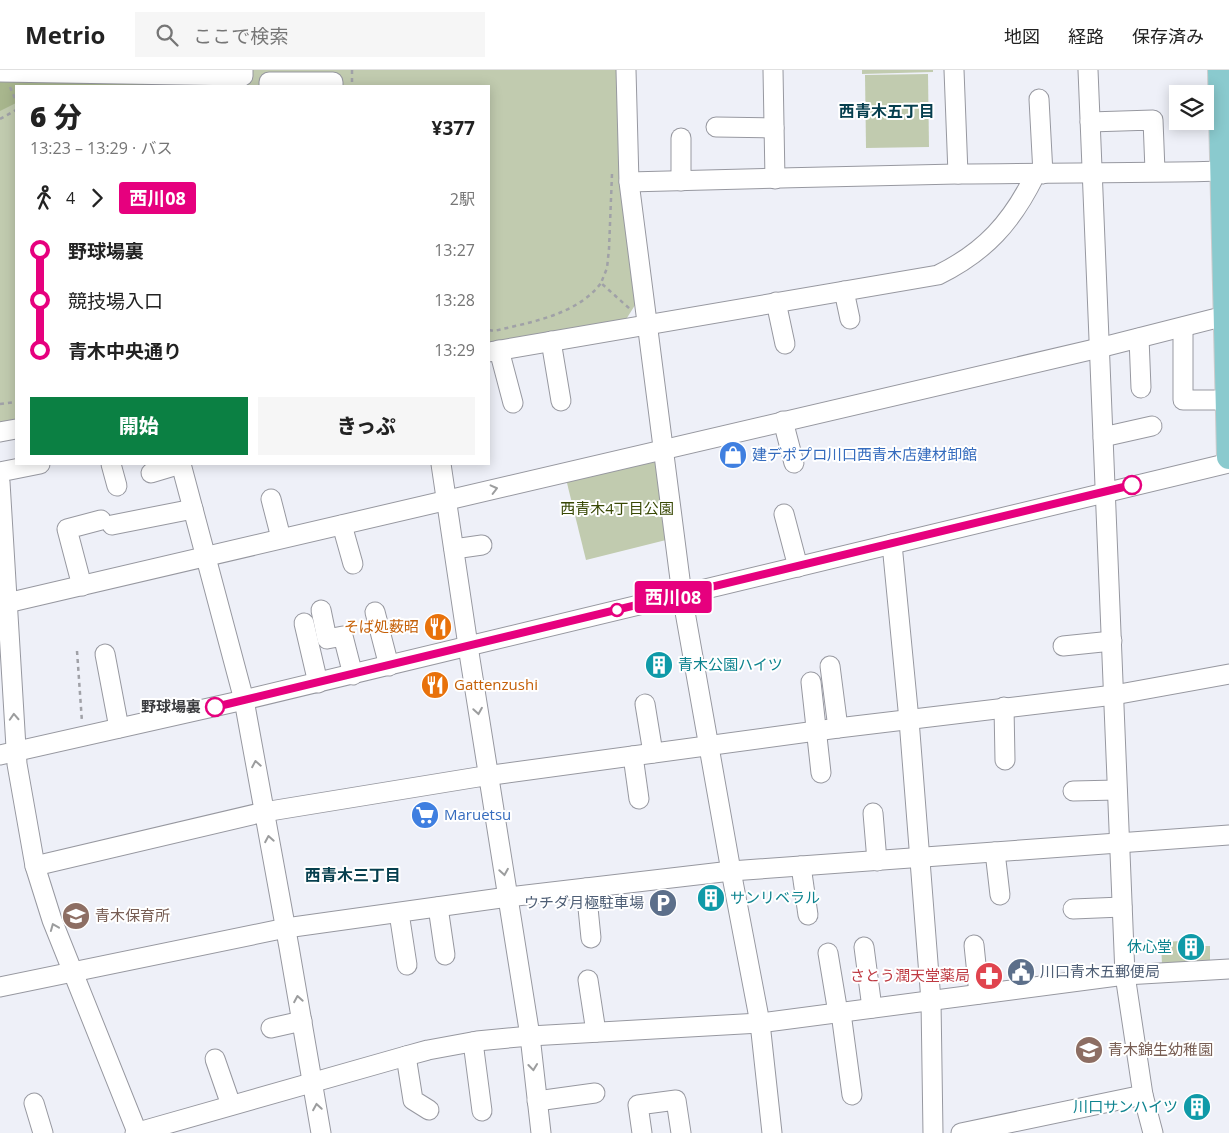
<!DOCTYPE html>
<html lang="ja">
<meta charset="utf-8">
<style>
:root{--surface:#fff;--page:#f6f6f6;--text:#222;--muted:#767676;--line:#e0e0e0;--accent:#0b8043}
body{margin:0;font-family:"Open Sans","Noto Sans JP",sans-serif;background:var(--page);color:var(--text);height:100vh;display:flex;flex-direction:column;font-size:19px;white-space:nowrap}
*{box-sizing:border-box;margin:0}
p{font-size:16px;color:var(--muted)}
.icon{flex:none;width:28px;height:28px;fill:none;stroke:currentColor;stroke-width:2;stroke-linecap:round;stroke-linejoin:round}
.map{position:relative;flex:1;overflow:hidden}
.side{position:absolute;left:15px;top:15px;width:475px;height:380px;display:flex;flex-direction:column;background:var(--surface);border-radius:0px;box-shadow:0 2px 12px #0003}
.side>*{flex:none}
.badge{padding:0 10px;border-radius:4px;font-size:18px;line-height:32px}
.buttons{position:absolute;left:1169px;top:15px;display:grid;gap:10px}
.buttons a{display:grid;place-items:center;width:45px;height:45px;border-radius:0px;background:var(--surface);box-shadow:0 2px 12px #0003;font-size:25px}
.map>.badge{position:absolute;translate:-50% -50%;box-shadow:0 0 0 2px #fff}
.legs{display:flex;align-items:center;gap:8px;height:55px;padding:0 15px;font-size:16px}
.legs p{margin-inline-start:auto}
.summary{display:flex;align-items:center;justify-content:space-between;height:85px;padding:0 15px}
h1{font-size:28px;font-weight:800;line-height:38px}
.cta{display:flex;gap:10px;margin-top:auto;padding:10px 15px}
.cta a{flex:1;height:58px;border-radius:0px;background:var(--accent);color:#fff;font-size:20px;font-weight:800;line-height:58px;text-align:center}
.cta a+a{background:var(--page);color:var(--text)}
ul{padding:0 15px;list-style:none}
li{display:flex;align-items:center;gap:18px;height:50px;font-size:19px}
li i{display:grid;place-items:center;width:8px;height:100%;margin:0 6px;background:currentColor}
li i::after{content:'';width:12px;height:12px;margin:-6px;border:4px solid;border-radius:50%;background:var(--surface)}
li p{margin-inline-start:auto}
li:first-child i{background:linear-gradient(#0000 50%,currentColor 0)}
li:last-child i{background:linear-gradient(currentColor 50%,#0000 0)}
header{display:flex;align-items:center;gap:30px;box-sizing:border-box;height:70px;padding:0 25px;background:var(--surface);border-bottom:1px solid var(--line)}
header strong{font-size:24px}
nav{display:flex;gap:28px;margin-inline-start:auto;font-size:18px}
.search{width:350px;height:45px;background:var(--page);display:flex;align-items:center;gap:12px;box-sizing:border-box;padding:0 18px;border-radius:0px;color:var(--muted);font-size:19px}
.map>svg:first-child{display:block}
.green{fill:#c1cbaf}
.forest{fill:#a8b68d}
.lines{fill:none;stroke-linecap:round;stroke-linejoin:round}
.minor-casing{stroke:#9798a0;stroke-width:21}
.major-casing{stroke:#cccccd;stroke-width:26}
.path{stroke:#a0a1a7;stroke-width:2.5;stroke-dasharray:4 4;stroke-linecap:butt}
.minor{stroke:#fff;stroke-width:19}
.major{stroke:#8acace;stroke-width:24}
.oneway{stroke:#9c9d9e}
.line-1-casing{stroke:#fff;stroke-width:11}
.line-1{stroke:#e6007e;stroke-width:8}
.stop-1-dot{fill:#fff;stroke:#e6007e;stroke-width:2.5}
.labels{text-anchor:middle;stroke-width:4;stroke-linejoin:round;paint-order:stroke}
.shop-label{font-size:15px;fill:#366cbe;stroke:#fff;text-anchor:start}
.park-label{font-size:15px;fill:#384804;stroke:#fff}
.food-label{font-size:15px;fill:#c56008;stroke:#fff;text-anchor:end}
.culture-label{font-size:15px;fill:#0d838f;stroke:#fff;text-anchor:start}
.stop-label{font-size:15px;font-weight:bold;fill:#3a3b3e;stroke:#fff;text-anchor:end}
.service-label{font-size:15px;fill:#4e5e75;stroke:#fff;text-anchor:end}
.education-label{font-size:15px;fill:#785e54;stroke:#fff;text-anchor:start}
.health-label{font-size:15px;fill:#be3a42;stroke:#fff;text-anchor:end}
.neighbourhood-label{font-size:16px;font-weight:bold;fill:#063f4e;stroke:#fff}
</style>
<header>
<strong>Metrio</strong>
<div class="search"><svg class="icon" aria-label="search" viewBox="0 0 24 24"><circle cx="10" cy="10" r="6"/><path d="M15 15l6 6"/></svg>ここで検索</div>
<nav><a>地図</a><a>経路</a><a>保存済み</a></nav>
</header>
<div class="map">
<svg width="1229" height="1063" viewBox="0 0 1229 1063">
<rect width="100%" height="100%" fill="#eef0f8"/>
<g class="green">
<polygon points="0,0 620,0 637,232 625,251 489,273 489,16 16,16 16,350 0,353"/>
<polygon points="862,0 933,0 933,2 862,4"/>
<polygon points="928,4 929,77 866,78 865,5"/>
<polygon points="657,390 666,470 586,490 566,409"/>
<polygon points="1182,871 1182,886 1200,885 1200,876 1210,876 1210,893 1162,895 1161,872"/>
</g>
<polygon class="forest" points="67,11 183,15 207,13 222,16 16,16 16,33 0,41 0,12"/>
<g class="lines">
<defs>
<g id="minor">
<polyline points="626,0 629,112 682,525 731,801 760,953 772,1063"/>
<polyline points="773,0 775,109"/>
<polyline points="954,0 958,104"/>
<polyline points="1088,0 1125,905 1143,1025 1153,1063"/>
<polyline points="0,2 243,6 243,0"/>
<polyline points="269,16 269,12 333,12 333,16"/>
<polyline points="1039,29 1043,104"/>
<polyline points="1090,52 1153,50 1155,101"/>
<polyline points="716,57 774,58"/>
<polyline points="681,68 681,111"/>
<path d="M 629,112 C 738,109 848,106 957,104 C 1048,103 1138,103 1229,101"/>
<polyline points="844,221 850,249"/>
<polyline points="776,232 785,274"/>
<polyline points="1183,257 1183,330 1228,330"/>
<polyline points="1139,268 1141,318"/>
<polyline points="551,271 561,331"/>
<polyline points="499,280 513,333"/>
<path d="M 489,282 L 938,205 C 985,182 1012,152 1035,105"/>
<polyline points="783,351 794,393"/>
<polyline points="0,362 16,359"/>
<polyline points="1103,367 1152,356"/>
<polyline points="111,394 117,416"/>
<polyline points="181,394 244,630 289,877 321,1063"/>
<polyline points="441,394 470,589 530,966 541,1063"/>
<polyline points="0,402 40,394"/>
<polyline points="151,403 181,394"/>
<polyline points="0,412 17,694 35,796 52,850 137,1062"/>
<polyline points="271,429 281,468"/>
<polyline points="784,444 798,497"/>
<polyline points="112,455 193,439"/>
<polyline points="342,455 353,494"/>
<polyline points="892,474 909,650 931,931 933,1063"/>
<polyline points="454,479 482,475"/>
<polyline points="82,516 67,459 101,450"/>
<polyline points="7,533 1099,278 1229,245"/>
<polyline points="321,540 327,569 343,566 353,605"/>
<polyline points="375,542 389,596"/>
<polyline points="304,553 318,613"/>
<polyline points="1063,576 1112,571"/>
<polyline points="105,584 119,658"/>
<polyline points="830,596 838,658"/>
<polyline points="811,612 821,703"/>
<polyline points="645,634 653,683"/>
<polyline points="1004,637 1005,690"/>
<polyline points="0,685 244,630 1229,393"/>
<polyline points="633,686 639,729"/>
<polyline points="1073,721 1117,720"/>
<polyline points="873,743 877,791"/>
<polyline points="995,782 1000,825"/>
<polyline points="35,796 264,742 478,707 838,658 1114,625 1229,604"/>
<polyline points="801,796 808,845"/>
<polyline points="586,818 591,868"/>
<polyline points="438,837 445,885"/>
<polyline points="1073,839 1122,837"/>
<polyline points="399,843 407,895"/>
<polyline points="974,875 979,924"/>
<polyline points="864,877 872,938"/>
<polyline points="828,883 838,943"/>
<polyline points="588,910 596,962"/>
<polyline points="0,917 286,858 508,827 731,801 1229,765"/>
<polyline points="841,943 852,1025"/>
<polyline points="271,958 302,951"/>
<polyline points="473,972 482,1041"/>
<polyline points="406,986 413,1030 429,1040"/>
<polyline points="215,989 231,1035"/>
<polyline points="537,1031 595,1023"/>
<polyline points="34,1033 43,1063"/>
<polyline points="135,1063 406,986 428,980 477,971 530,966 760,953 1125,905 1229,899"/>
<polyline points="642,1063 638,1035 676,1030 681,1063"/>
<polyline points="961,1063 1143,1025"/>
</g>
<polyline id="major" points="1220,0 1229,387"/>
</defs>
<use href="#minor" class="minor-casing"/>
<use href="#major" class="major-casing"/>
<g class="path">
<polyline points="352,0 352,16"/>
<polyline points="10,17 16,31"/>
<polyline points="0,49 16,40"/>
<polyline points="612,104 609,179 607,198 601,213 630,239"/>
<path d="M 489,260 L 494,261 C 531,252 577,245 601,213"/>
<polyline points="0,334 16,332"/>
<polyline points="77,581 82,652"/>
</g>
<use href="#minor" class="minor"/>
<use href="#major" class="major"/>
</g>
<defs><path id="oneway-chevron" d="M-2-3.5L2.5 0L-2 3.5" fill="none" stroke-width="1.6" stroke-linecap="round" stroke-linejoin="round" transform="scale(1.25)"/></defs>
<g class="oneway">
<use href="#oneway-chevron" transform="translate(494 419) rotate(-14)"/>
<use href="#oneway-chevron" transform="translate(478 641) rotate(81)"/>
<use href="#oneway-chevron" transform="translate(14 647) rotate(-93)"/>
<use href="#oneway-chevron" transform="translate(256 694) rotate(-100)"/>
<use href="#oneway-chevron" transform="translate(269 769) rotate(-100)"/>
<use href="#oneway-chevron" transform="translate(504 802) rotate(81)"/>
<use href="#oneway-chevron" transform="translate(54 857) rotate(-112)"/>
<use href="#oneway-chevron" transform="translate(298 929) rotate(-100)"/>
<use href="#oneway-chevron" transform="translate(533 997) rotate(84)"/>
<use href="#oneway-chevron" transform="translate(317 1037) rotate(-99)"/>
</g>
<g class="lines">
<defs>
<polyline id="line-1" points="215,637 1132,415"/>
</defs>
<use href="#line-1" class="line-1-casing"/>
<use href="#line-1" class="line-1"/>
</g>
<defs>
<symbol id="shop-disc" viewBox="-11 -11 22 22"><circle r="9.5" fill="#3f7fe0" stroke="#fff"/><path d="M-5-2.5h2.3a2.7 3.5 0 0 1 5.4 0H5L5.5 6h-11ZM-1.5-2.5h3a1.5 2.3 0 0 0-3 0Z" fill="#fff"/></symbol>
<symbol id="restaurant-disc" viewBox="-11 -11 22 22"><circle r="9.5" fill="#e8710a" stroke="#fff"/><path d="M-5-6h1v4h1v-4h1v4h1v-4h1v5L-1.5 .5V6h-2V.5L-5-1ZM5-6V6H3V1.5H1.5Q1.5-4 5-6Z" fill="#fff"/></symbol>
<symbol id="building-disc" viewBox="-11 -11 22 22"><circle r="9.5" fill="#0f9aa8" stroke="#fff"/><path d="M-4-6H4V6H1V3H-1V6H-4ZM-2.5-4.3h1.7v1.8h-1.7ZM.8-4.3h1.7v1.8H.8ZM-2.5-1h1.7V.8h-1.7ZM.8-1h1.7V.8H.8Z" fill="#fff"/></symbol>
<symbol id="supermarket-disc" viewBox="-11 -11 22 22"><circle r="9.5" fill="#3f7fe0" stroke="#fff"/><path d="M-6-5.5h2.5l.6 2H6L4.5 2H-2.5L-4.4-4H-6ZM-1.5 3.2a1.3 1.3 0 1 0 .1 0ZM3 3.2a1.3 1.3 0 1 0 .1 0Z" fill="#fff"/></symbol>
<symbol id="parking-disc" viewBox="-11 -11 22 22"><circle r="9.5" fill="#5c6f8a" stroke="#fff"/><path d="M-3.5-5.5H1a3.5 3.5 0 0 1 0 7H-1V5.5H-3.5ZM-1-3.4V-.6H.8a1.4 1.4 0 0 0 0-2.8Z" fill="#fff"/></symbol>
<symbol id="school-disc" viewBox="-11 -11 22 22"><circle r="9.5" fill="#8d6e63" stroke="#fff"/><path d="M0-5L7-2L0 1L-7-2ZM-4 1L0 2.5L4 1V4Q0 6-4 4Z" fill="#fff"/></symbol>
<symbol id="civic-disc" viewBox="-11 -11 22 22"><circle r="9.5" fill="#5c6f8a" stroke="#fff"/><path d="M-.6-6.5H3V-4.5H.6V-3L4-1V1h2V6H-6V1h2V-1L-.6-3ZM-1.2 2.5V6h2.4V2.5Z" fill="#fff"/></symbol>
<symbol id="pharmacy-disc" viewBox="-11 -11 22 22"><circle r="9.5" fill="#e0444e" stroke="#fff"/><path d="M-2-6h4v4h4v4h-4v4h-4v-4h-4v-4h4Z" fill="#fff"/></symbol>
</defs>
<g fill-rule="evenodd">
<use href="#shop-disc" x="717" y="369" width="32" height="32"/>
<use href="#restaurant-disc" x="422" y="541" width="32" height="32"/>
<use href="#building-disc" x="643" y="579" width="32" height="32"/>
<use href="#restaurant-disc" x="419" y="599" width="32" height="32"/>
<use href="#supermarket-disc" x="409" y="729" width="32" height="32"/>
<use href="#building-disc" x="695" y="812" width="32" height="32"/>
<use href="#parking-disc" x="647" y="817" width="32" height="32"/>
<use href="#school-disc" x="60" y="830" width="32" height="32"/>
<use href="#building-disc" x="1175" y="861" width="32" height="32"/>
<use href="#civic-disc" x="1005" y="886" width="32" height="32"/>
<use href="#pharmacy-disc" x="973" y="890" width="32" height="32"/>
<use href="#school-disc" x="1073" y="964" width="32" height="32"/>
<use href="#building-disc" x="1181" y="1021" width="32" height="32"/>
</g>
<g class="stop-1-dot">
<circle cx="1132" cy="415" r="9"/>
<circle cx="617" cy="540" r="6"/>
<circle cx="215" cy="637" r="9"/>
</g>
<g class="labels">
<g class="shop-label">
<text x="752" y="390">建デポプロ川口西青木店建材卸館</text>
<text x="444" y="750">Maruetsu</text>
</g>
<g class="park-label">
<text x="617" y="444">西青木4丁目公園</text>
</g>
<g class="food-label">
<text x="419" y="562">そば処薮昭</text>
<text x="454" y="620" text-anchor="start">Gattenzushi</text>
</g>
<g class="culture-label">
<text x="678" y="600">青木公園ハイツ</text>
<text x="730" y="833">サンリベラル</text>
<text x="1172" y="882" text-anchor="end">休心堂</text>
<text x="1178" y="1042" text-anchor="end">川口サンハイツ</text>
</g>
<g class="stop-label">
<text x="201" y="642">野球場裏</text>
</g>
<g class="service-label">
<text x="644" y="838">ウチダ月極駐車場</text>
<text x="1040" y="907" text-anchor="start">川口青木五郵便局</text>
</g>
<g class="education-label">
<text x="95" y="851">青木保育所</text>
<text x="1108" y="985">青木錦生幼稚園</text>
</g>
<g class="health-label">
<text x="970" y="911">さとう潤天堂薬局</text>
</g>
<g class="neighbourhood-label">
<text x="887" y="47">西青木五丁目</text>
<text x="353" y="811">西青木三丁目</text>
</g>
</g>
</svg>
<div class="buttons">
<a><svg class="icon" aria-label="layers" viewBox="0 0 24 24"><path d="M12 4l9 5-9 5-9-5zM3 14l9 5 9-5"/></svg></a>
</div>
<b class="badge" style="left:673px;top:527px;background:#e6007e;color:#fff">西川08</b>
<section class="side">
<div class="summary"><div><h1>6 分</h1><p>13:23 – 13:29 · バス</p></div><b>¥377</b></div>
<div class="legs"><svg class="icon" aria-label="walk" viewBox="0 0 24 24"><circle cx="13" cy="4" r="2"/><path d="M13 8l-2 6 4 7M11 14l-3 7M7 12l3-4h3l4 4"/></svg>4<svg class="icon" aria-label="forward" viewBox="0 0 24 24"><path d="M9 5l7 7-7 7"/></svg><b class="badge" style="background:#e6007e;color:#fff">西川08</b><p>2駅</p></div>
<ul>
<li><i style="color:#e6007e"></i><b>野球場裏</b><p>13:27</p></li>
<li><i style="color:#e6007e"></i><span>競技場入口</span><p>13:28</p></li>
<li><i style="color:#e6007e"></i><b>青木中央通り</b><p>13:29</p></li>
</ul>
<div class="cta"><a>開始</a><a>きっぷ</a></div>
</section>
</div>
